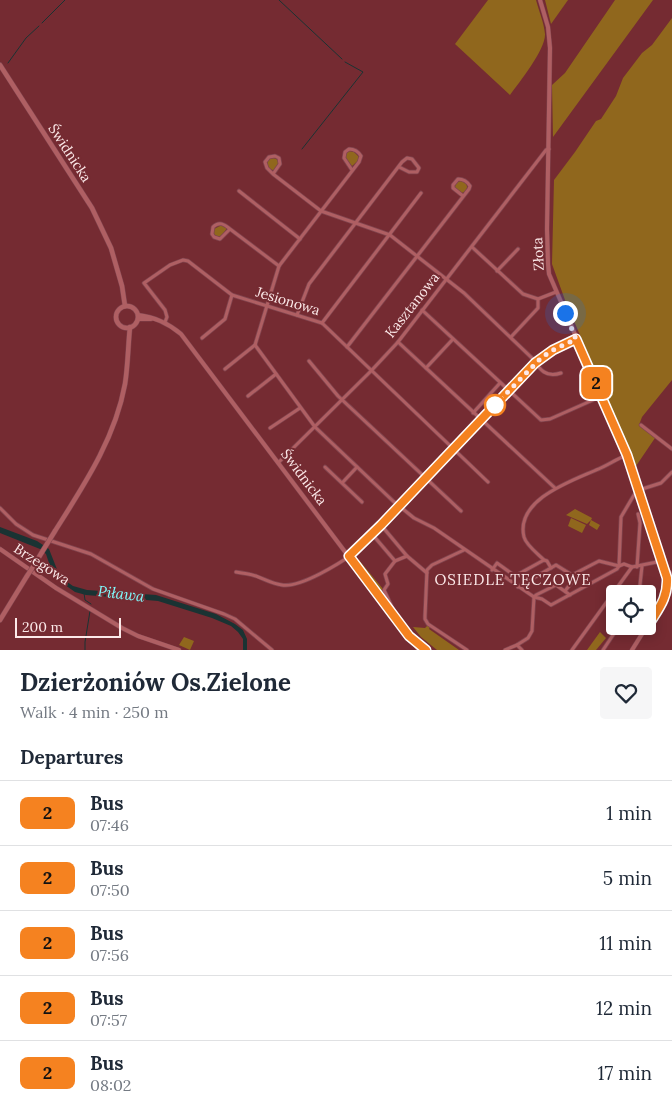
<!DOCTYPE html>
<meta charset="utf-8">
<style>
:root{--surface:#fff;--page:#f6f6f7;--text:#1f2937;--muted:#747a83;--line:#e0e1e3}
body{margin:0;font-family:Lora,serif;background:var(--page);color:var(--text);height:100vh;display:flex;flex-direction:column;font-size:19px;white-space:nowrap}
*{box-sizing:border-box;margin:0}
p{font-size:16px;color:var(--muted)}
.icon{flex:none;width:28px;height:28px;fill:none;stroke:currentColor;stroke-width:2;stroke-linecap:round;stroke-linejoin:round}
.map{position:relative;height:650px;overflow:hidden}
.side{display:flex;flex-direction:column;background:var(--surface);flex:1}
.side>*{flex:none}
.badge{padding:0 10px;border-radius:8px;font-size:18px;line-height:32px}
.buttons{position:absolute;left:606px;top:585px;display:grid;gap:10px}
.buttons a{display:grid;place-items:center;width:50px;height:50px;border-radius:5px;background:var(--surface);box-shadow:0 2px 12px #0003;font-size:25px}
.scale{position:absolute;left:15px;bottom:12px;width:106px;box-sizing:border-box;padding-left:5px;border:2px solid #fce9e9;border-top:0;font-size:14px;line-height:18px;white-space:nowrap;color:#fce9e9;-webkit-text-stroke:4px #752b32;paint-order:stroke}
.you{position:absolute;width:25px;height:25px;margin:-12px;border:4px solid #fff;border-radius:50%;background:#1a73e8;box-shadow:0 0 0 8px #1a73e833}
.map>.badge{position:absolute;translate:-50% -50%;box-shadow:0 0 0 2px #fff}
h2{padding:0 20px;font-size:19px;line-height:45px}
.round{display:grid;place-items:center;flex:none;width:52px;height:52px;border-radius:5px;background:var(--page)}
.head{display:flex;align-items:center;justify-content:space-between;height:85px;padding:0 20px}
h1{font-size:24px;font-weight:700;line-height:38px}
ul{padding:0;list-style:none}
li{display:flex;align-items:center;gap:15px;height:65px;padding:0 20px;border-top:1px solid var(--line)}
li div{flex:1}
li b{display:block;font-size:19px}
li em{font-style:normal}
li .badge{min-width:55px;font-weight:700;text-align:center}
.map>svg:first-child{display:block}
.green{fill:#90671d}
.water{fill:#1a3333}
.lines{fill:none;stroke-linecap:round;stroke-linejoin:round}
.stream{stroke:#1a3333;stroke-width:1}
.minor-casing{stroke:#81454f;stroke-width:4.5}
.tertiary-casing{stroke:#81454f;stroke-width:5}
.secondary-casing{stroke:#81454f;stroke-width:5.5}
.minor{stroke:#af5f63;stroke-width:3}
.tertiary{stroke:#af5f63;stroke-width:4}
.secondary{stroke:#af5f63;stroke-width:4.5}
.secondary-bridge-casing{stroke:#81454f;stroke-width:5.5;stroke-linecap:butt}
.secondary-bridge{stroke:#af5f63;stroke-width:4.5}
.line-casing{stroke:#fff;stroke-width:11}
.line{stroke:#f58220;stroke-width:8}
.walk{stroke:#fce9e9;stroke-width:5;stroke-dasharray:0 9}
.stop-dot{fill:#fff;stroke:#f58220;stroke-width:2.5}
.labels{text-anchor:middle;stroke-width:4;stroke-linejoin:round;paint-order:stroke}
.street-label{font-size:14px;fill:#fce9e9;stroke:#752b32}
.neighbourhood-label{font-size:15px;letter-spacing:1px;fill:#fce9e9;stroke:#752b32}
.water-label{font-size:15px;font-style:italic;fill:#80fbfd;stroke:#752b32}
</style>
<div class="map">
<svg width="672" height="650" viewBox="0 0 672 650">
<rect width="100%" height="100%" fill="#752b32"/>
<g class="green">
<path d="M 488,0 L 536,0 C 539,11 544,23 545,34 C 546,49 519,83 510,95 L 455,44 Z"/>
<polygon points="545,0 568,0 551,24"/>
<polygon points="615,0 653,0 553,137 552,85 565,73"/>
<polygon points="672,18 672,380 642,417 639,425 655,438 636,466 565,300 552,264 554,180 575,152 596,121 601,119 616,96 623,78 642,53 652,45"/>
<polygon points="349,151 354,152 359,157 359,160 352,166 346,159 346,154"/>
<circle cx="273" cy="164" r="6"/>
<circle cx="461" cy="187" r="6"/>
<polygon points="222,225 227,228 221,237 216,236 214,234 214,229"/>
<polygon points="575,509 592,518 591,520 600,525 597,530 589,525 591,520 587,524 566,515"/>
<polygon points="571,518 586,525 582,533 568,526"/>
<polygon points="359,560 383,589 384,594 392,610 357,561"/>
<polygon points="428,625 430,627 429,629 459,650 437,650 421,637 413,627 425,628"/>
<polygon points="600,632 606,638 596,650 587,650"/>
<polygon points="184,637 194,641 190,650 179,645"/>
</g>
<polygon class="water" points="0,527 37,541 49,549 60,577 73,586 87,590 156,595 216,614 235,624 243,630 247,639 247,650 243,650 243,639 238,632 231,626 212,618 158,601 86,595 75,592 58,580 51,569 46,554 40,549 0,533"/>
<g class="lines">
<g class="stream">
<polyline points="279,0 342,59"/>
<polyline points="42,23 65,0"/>
<polyline points="8,63 26,38 39,26"/>
<polyline points="302,149 363,72 345,62"/>
<polyline points="84,593 85,600 91,604"/>
<polyline points="85,650 85,642 90,611"/>
</g>
<defs>
<g id="minor">
<path d="M 273,174 L 267,168 L 265,162 L 269,157 L 275,156 L 279,158 L 280,164 L 273,174 L 321,211 L 390,235 L 464,293 L 532,358 C 540,370 546,378 561,373"/>
<polyline points="239,191 300,239"/>
<path d="M 230,229 L 220,239 L 214,237 L 212,234 L 213,227 C 219,221 224,224 230,229 L 279,266"/>
<polyline points="472,247 523,294 538,299 556,292"/>
<polyline points="497,271 518,249"/>
<polyline points="422,310 541,420 550,419 593,400"/>
<polyline points="297,315 309,284 402,162 407,158 412,159 419,168 417,172 409,172 399,167"/>
<polyline points="165,322 167,317 165,310 144,283 170,265 183,260 188,261 232,295 322,323 488,482"/>
<polyline points="322,323 421,193"/>
<polyline points="511,337 538,308 538,299"/>
<polyline points="202,338 225,319 232,295"/>
<polyline points="398,342 555,488"/>
<polyline points="255,345 315,427 393,501 414,518 434,528 534,597 542,599 551,605 617,569 619,566 621,517 634,495 639,490 661,483 672,472"/>
<path d="M 255,345 L 279,266 L 359,162 L 361,156 C 358,151 355,149 349,149 L 345,152 L 344,158 L 352,170"/>
<path d="M 347,347 L 469,189 L 470,186 C 467,181 463,179 458,179 L 453,185 L 453,188 L 463,196"/>
<polyline points="309,361 338,396 461,511"/>
<polyline points="426,368 453,339"/>
<polyline points="225,369 255,345"/>
<polyline points="248,396 276,374"/>
<polyline points="473,413 500,383"/>
<polyline points="641,425 672,449"/>
<polyline points="270,428 300,408"/>
<polyline points="279,462 371,371 398,342 546,150 549,149"/>
<polyline points="325,467 362,502"/>
<polyline points="343,482 357,467"/>
<polyline points="0,508 16,524 33,535 91,554 153,589 224,614 235,619 272,650"/>
<polyline points="381,525 407,556 427,573"/>
<polyline points="372,534 395,561 385,574 388,584 384,590 398,620"/>
<polyline points="464,550 432,565 427,570 425,616 425,619 428,624 467,650"/>
<polyline points="395,561 407,556"/>
<polyline points="637,567 640,523 638,514"/>
<path d="M 551,568 L 547,561 L 544,560 C 538,554 526,545 524,537 C 515,500 571,481 596,470 C 607,466 616,459 627,455"/>
<polyline points="492,570 497,563 515,576 544,560"/>
<path d="M 236,572 C 243,573 249,574 256,576 C 264,579 273,584 282,585 C 301,588 340,563 356,552 L 535,363 L 553,350 L 576,339"/>
<polyline points="518,587 556,565 572,575"/>
<polyline points="565,591 572,582 572,575 599,561 619,566 624,564 632,567 662,561"/>
<polyline points="639,594 642,566"/>
<polyline points="505,650 517,645"/>
<polyline points="522,650 517,645 528,638 532,631 534,597 536,595 556,585 570,595"/>
<polyline points="572,650 632,567"/>
<polyline points="603,650 619,626"/>
</g>
<g id="tertiary">
<polyline points="540,0 548,27 550,48 547,229 548,264 549,274 627,455 662,561 667,583 672,588"/>
<path d="M 138,315 C 155,317 168,323 181,334 L 419,650"/>
<polyline points="138,319 151,319"/>
<polyline points="639,490 643,495 646,509"/>
<polyline points="0,549 56,588 122,628 138,636 179,650"/>
<polyline points="663,563 668,571 672,575"/>
<polyline points="648,626 672,589"/>
<polyline points="415,640 426,650"/>
<polyline points="632,650 647,626"/>
</g>
<g id="secondary">
<polyline points="0,65 92,208 111,248 122,286 125,306"/>
<circle cx="127" cy="317" r="11"/>
<path d="M 55,531 C 84,485 115,439 125,384 C 128,365 128,346 130,327"/>
<polyline points="33,567 42,552"/>
<polyline points="0,620 27,576"/>
</g>
</defs>
<use href="#minor" class="minor-casing"/>
<use href="#tertiary" class="tertiary-casing"/>
<use href="#secondary" class="secondary-casing"/>
<use href="#minor" class="minor"/>
<use href="#tertiary" class="tertiary"/>
<use href="#secondary" class="secondary"/>
<defs>
<g id="secondary-bridge">
<polyline points="42,552 55,531"/>
<polyline points="27,576 33,567"/>
</g>
</defs>
<use href="#secondary-bridge" class="secondary-bridge-casing"/>
<use href="#secondary-bridge" class="secondary-bridge"/>
</g>
<g class="lines">
<defs>
<path id="line" d="M 426,650 L 409,636 L 349,556 L 381,525 L 535,363 L 553,350 L 576,339 L 627,455 L 667,578 C 668,599 658,609 648,626"/>
</defs>
<use href="#line" class="line-casing"/>
<use href="#line" class="line"/>
<polyline class="walk" points="495,405 542,357 553,350 576,339 565,313"/>
</g>
<circle class="stop-dot" cx="495" cy="405" r="10"/>
<g class="labels">
<g class="street-label">
<text transform="translate(70 153) rotate(57)" y="5">Świdnicka</text>
<text transform="translate(538 254) rotate(-93)" y="5">Złota</text>
<text transform="translate(288 301) rotate(17)" y="5">Jesionowa</text>
<text transform="translate(412 305) rotate(-52)" y="5">Kasztanowa</text>
<text transform="translate(304 477) rotate(53)" y="5">Świdnicka</text>
<text transform="translate(42 564) rotate(33)" y="5">Brzegowa</text>
</g>
<g class="neighbourhood-label">
<text x="513" y="585">OSIEDLE TĘCZOWE</text>
</g>
<g class="water-label">
<text transform="translate(121 594) rotate(7)" y="5">Piława</text>
</g>
</g>
</svg>
<div class="buttons">
<a><svg class="icon" aria-label="locate" viewBox="0 0 24 24"><circle cx="12" cy="12" r="6"/><path d="M12 2v4M12 18v4M2 12h4M18 12h4"/></svg></a>
</div>
<div class="scale">200 m</div>
<div class="you" style="left:565px;top:313px"></div>
<b class="badge" style="left:596px;top:383px;background:#f58220;color:#111">2</b>
</div>
<section class="side">
<div class="head"><div><h1>Dzierżoniów Os.Zielone</h1><p>Walk · 4 min · 250 m</p></div><a class="round"><svg class="icon" aria-label="heart" viewBox="0 0 24 24"><path d="M12 20l-8-8c-3-5 5-10 8-4 3-6 11-1 8 4z"/></svg></a></div>
<h2>Departures</h2>
<ul>
<li><span class="badge" style="background:#f58220;color:#111">2</span><div><b>Bus</b><p>07:46</p></div><em>1 min</em></li>
<li><span class="badge" style="background:#f58220;color:#111">2</span><div><b>Bus</b><p>07:50</p></div><em>5 min</em></li>
<li><span class="badge" style="background:#f58220;color:#111">2</span><div><b>Bus</b><p>07:56</p></div><em>11 min</em></li>
<li><span class="badge" style="background:#f58220;color:#111">2</span><div><b>Bus</b><p>07:57</p></div><em>12 min</em></li>
<li><span class="badge" style="background:#f58220;color:#111">2</span><div><b>Bus</b><p>08:02</p></div><em>17 min</em></li>
</ul>
</section>
